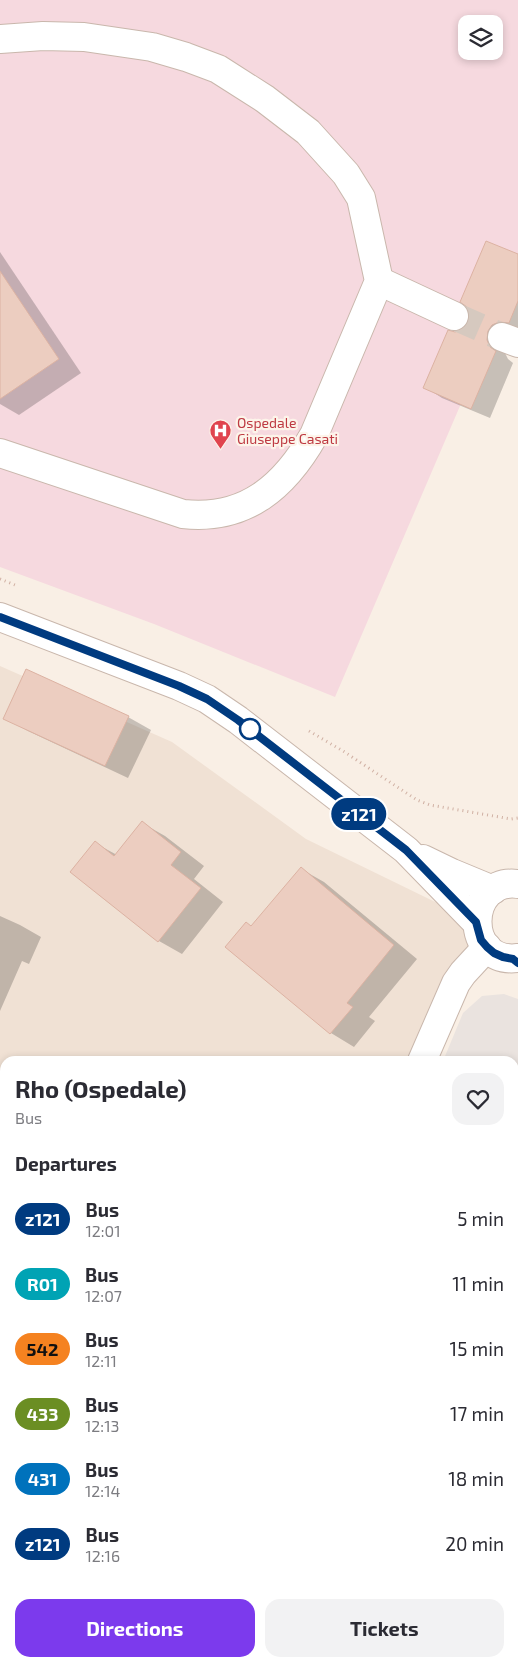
<!DOCTYPE html>
<style>
:root{--surface:#fff;--page:#f2f2f3;--text:#2b2b33;--muted:#7c7c81;--accent:#7c3aed}
body{margin:0;font-family:"Exo 2",sans-serif;background:var(--page);color:var(--text);height:100vh;display:flex;flex-direction:column;font-size:19px;white-space:nowrap}
*{box-sizing:border-box;margin:0}
p{font-size:16px;color:var(--muted)}
.icon{flex:none;width:28px;height:28px;fill:none;stroke:currentColor;stroke-width:2;stroke-linecap:round;stroke-linejoin:round}
.map{position:relative;flex:1;overflow:hidden}
.panel{position:absolute;left:0px;top:1056px;width:519px;height:611px;display:flex;flex-direction:column;background:var(--surface);border-radius:15px 15px 0 0;box-shadow:0 2px 8px #0003}
.panel>*{flex:none}
.badge{padding:0 10px;border-radius:16px;font-size:18px;line-height:32px}
.fabs{position:absolute;left:458px;top:15px;display:grid;gap:10px}
.fabs a{display:grid;place-items:center;width:45px;height:45px;border-radius:10px;background:var(--surface);box-shadow:0 2px 8px #0003;font-size:25px}
.map>.badge{position:absolute;translate:-50% -50%;box-shadow:0 0 0 2px #fff}
h2{padding:0 15px;font-size:19px;line-height:45px}
.round{display:grid;place-items:center;flex:none;width:52px;height:52px;border-radius:15px;background:var(--page)}
.headline{display:flex;align-items:center;justify-content:space-between;height:85px;padding:0 15px}
h1{font-size:24px;font-weight:700;line-height:38px}
.cta{display:flex;gap:10px;margin-top:auto;padding:10px 15px}
.cta a{flex:1;height:58px;border-radius:15px;background:var(--accent);color:#fff;font-size:20px;font-weight:700;line-height:58px;text-align:center}
.cta a+a{background:var(--page);color:var(--text)}
ul{padding:0;list-style:none}
li{display:flex;align-items:center;gap:15px;height:65px;padding:0 15px}
li div{flex:1}
li b{display:block;font-size:19px}
li em{font-style:normal}
li .badge{min-width:55px;font-weight:700;text-align:center}
.map>svg:first-child{display:block}
.residential{fill:#f0e1d4}
.industrial{fill:#eae3df}
.medical{fill:#f6d9df;fill-rule:evenodd}
.shadow{fill:#0003}
.building{fill:#eccdc0;stroke:#dcb2a2}
.lines{fill:none;stroke-linecap:round;stroke-linejoin:round}
.minor-tunnel{stroke:#d6c9bf;stroke-width:28;stroke-dasharray:28 14;stroke-linecap:butt}
.minor-casing{stroke:#c9b7ac;stroke-width:30}
.path{stroke:#d0b0a3;stroke-width:3;stroke-dasharray:1 4;stroke-linecap:butt}
.minor{stroke:#fff;stroke-width:28}
.line-casing{stroke:#fff;stroke-width:11}
.line{stroke:#003b80;stroke-width:8}
.stop-dot{fill:#fff;stroke:#003b80;stroke-width:2.5}
.labels{text-anchor:middle;stroke-width:4.5;stroke-linejoin:round;paint-order:stroke}
.health-label{font-size:14px;fill:#be3a42;stroke:#fdf4ea;text-anchor:start}
</style>
<div class="map">
<svg width="518" height="1667" viewBox="0 0 518 1667">
<rect width="100%" height="100%" fill="#f9efe5"/>
<polygon class="residential" points="0,666 172,742 306,839 466,917 471,943 431,1061 5,1061 5,1435 0,1433"/>
<polygon class="industrial" points="504,994 518,999 518,1667 0,1667 0,1433 5,1435 5,1662 514,1662 514,1061 443,1061 463,1013 482,996"/>
<path class="medical" d="M 0,0 L 518,0 L 518,271 L 335,697 L 154,624 L 0,567 ZM 466,24 L 494,24 L 494,51 L 466,51 Z"/>
<g class="shadow">
<polygon points="0,252 81,373 19,415 0,404"/>
<polygon points="518,256 518,331 504,351 508,359 513,363 490,418 442,398 425,387 455,333 463,330"/>
<polygon points="128,717 151,730 128,778 28,731 5,718"/>
<polygon points="142,823 165,836 204,866 194,879 223,902 182,954 159,941 95,843 117,855"/>
<polygon points="301,869 324,882 417,959 369,1017 375,1021 354,1047 331,1033 226,947 252,927"/>
<polygon points="0,916 20,925 41,937 29,964 22,961 0,1011"/>
<polygon points="0,1178 5,1181 5,1207 2,1216 0,1215"/>
<polygon points="0,1272 5,1274 5,1413 0,1412"/>
<polygon points="0,1484 5,1487 5,1528 0,1543"/>
<polygon points="299,1662 390,1662 403,1667 298,1667"/>
</g>
<g class="building">
<polygon points="486,241 518,254 518,301 509,323 499,322 492,325 488,331 487,340 490,347 496,351 471,409 423,388 448,330 455,332 463,329 468,322 470,315 467,307 460,302"/>
<polygon points="0,271 59,359 0,399"/>
<polygon points="26,669 129,716 105,766 3,719"/>
<polygon points="142,821 181,852 171,865 201,888 158,942 70,872 95,841 114,856"/>
<polygon points="301,867 394,945 347,1003 353,1007 330,1034 225,947 246,922 251,926"/>
</g>
<g class="lines">
<polyline class="minor-tunnel" points="454,316 502,337"/>
<defs>
<g id="minor">
<path d="M 0,39 L 43,36 L 84,37 L 152,47 L 186,57 L 218,69 L 265,99 L 308,132 L 346,174 L 361,198 L 379,281 L 314,435 C 285,486 246,521 183,514 L 0,453"/>
<polyline points="379,281 454,316"/>
<polyline points="502,337 518,343"/>
<polyline points="0,617 179,686 207,699 238,720 406,850 476,922"/>
<polyline points="423,859 452,873 493,890"/>
<path d="M 518,884 C 465,877 463,965 518,958"/>
<polyline points="422,1061 456,983 463,973 487,947"/>
<polyline points="0,1154 5,1156"/>
</g>
</defs>
<use href="#minor" class="minor-casing"/>
<g class="path">
<polyline points="0,579 15,585"/>
<polyline points="309,731 343,751 417,800 430,805 511,819 518,818"/>
</g>
<use href="#minor" class="minor"/>
</g>
<g class="lines">
<defs>
<polyline id="line" points="0,617 179,686 207,699 238,720 406,850 476,922 481,940 487,947 494,953 503,957 513,959 518,963"/>
</defs>
<use href="#line" class="line-casing"/>
<use href="#line" class="line"/>
</g>
<defs>
<symbol id="hospital-pin" viewBox="-11 -11 22 30"><path d="M0 17L-7.5 6A9.5 9.5 0 1 1 7.5 6Z" fill="#e0444e" stroke="#fdf4ea"/><path d="M-5-5h3v3.5h4V-5h3V5h-3V1.5h-4V5h-3Z" fill="#fff"/></symbol>
</defs>
<g fill-rule="evenodd">
<use href="#hospital-pin" x="208" y="418" width="25" height="34"/>
</g>
<circle class="stop-dot" cx="250" cy="729" r="10"/>
<g class="labels">
<g class="health-label">
<text x="237" y="428">Ospedale<tspan x="237" dy="16">Giuseppe Casati</tspan></text>
</g>
</g>
</svg>
<div class="fabs">
<a><svg class="icon" aria-label="layers" viewBox="0 0 24 24"><path d="M12 4l9 5-9 5-9-5zM3 14l9 5 9-5"/></svg></a>
</div>
<b class="badge" style="left:359px;top:814px;background:#003b80;color:#fff">z121</b>
<section class="panel">
<div class="headline"><div><h1>Rho (Ospedale)</h1><p>Bus</p></div><a class="round"><svg class="icon" aria-label="heart" viewBox="0 0 24 24"><path d="M12 20l-8-8c-3-5 5-10 8-4 3-6 11-1 8 4z"/></svg></a></div>
<h2>Departures</h2>
<ul>
<li><span class="badge" style="background:#003b80;color:#fff">z121</span><div><b>Bus</b><p>12:01</p></div><em>5 min</em></li>
<li><span class="badge" style="background:#00a3b4;color:#fff">R01</span><div><b>Bus</b><p>12:07</p></div><em>11 min</em></li>
<li><span class="badge" style="background:#f58220;color:#111">542</span><div><b>Bus</b><p>12:11</p></div><em>15 min</em></li>
<li><span class="badge" style="background:#6b8e23;color:#fff">433</span><div><b>Bus</b><p>12:13</p></div><em>17 min</em></li>
<li><span class="badge" style="background:#0072bc;color:#fff">431</span><div><b>Bus</b><p>12:14</p></div><em>18 min</em></li>
<li><span class="badge" style="background:#003b80;color:#fff">z121</span><div><b>Bus</b><p>12:16</p></div><em>20 min</em></li>
</ul>
<div class="cta"><a>Directions</a><a>Tickets</a></div>
</section>
</div>
